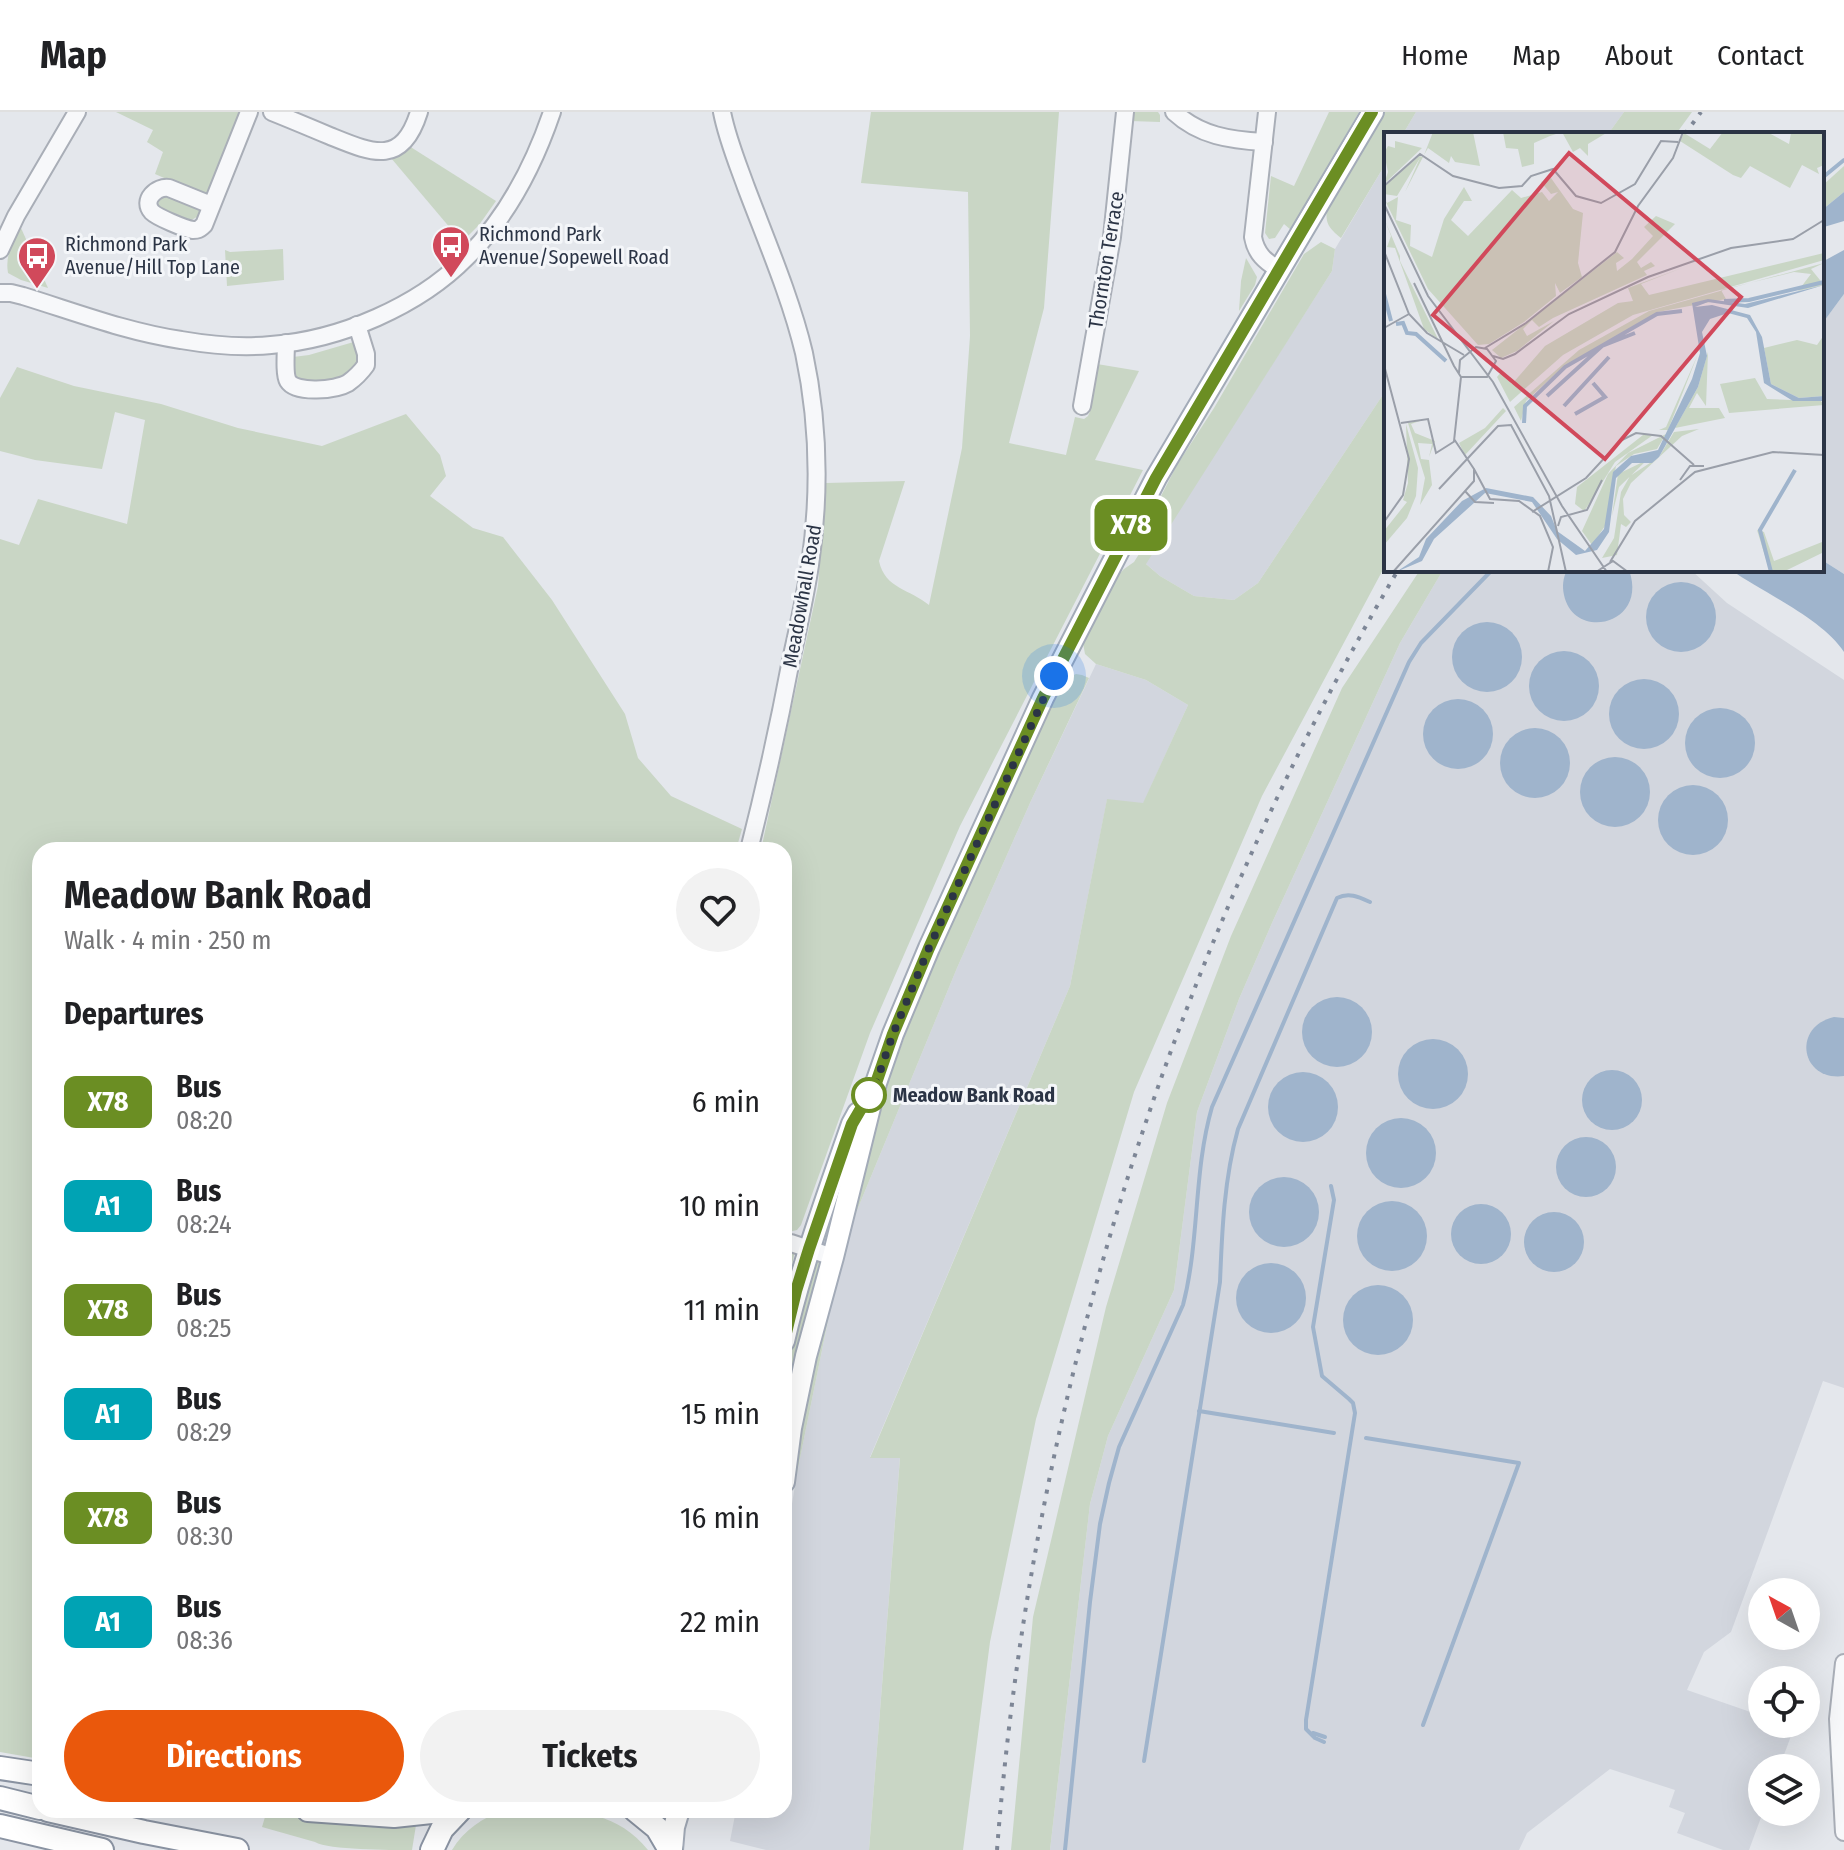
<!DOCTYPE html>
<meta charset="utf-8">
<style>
:root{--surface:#fff;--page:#f2f2f2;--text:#202124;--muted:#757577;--line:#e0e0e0;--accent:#ea580c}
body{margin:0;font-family:"Fira Sans Condensed",sans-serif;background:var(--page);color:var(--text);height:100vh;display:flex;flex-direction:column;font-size:30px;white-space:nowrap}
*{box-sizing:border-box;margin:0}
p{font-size:26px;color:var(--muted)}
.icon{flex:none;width:44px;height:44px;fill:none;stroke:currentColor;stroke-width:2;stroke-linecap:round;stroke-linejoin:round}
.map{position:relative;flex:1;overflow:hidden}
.details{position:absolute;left:32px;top:730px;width:760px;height:976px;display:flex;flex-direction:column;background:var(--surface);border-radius:24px;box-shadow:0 8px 32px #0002}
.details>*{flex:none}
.badge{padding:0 16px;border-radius:12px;font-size:28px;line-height:52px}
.needle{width:52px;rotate:320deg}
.controls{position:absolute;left:1748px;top:1466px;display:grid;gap:16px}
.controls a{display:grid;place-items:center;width:72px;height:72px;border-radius:50%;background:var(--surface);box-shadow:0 8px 32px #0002;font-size:40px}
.you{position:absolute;width:40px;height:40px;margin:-20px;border:6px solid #fff;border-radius:50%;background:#1a73e8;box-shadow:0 0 0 12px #1a73e833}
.map>.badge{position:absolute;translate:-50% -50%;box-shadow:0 0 0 4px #fff}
h2{padding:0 32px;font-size:30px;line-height:72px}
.round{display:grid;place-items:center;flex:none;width:84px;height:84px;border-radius:42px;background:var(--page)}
.headline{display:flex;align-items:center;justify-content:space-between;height:136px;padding:0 32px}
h1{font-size:38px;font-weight:700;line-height:60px}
.action{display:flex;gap:16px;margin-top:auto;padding:16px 32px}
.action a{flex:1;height:92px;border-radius:48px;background:var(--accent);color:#fff;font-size:32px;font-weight:700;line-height:92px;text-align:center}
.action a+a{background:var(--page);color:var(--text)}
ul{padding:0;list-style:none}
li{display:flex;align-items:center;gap:24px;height:104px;padding:0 32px}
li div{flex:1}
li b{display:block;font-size:30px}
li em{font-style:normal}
li .badge{min-width:88px;font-weight:700;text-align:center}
header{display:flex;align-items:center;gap:48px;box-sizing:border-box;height:112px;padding:0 40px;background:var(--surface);border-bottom:2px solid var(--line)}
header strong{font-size:38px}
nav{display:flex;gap:44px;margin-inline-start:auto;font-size:28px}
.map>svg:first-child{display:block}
.built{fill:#d2d6de}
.green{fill:#c9d6c5}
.water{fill:#9fb4cc}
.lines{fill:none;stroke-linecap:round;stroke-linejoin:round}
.stream{stroke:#9fb4cc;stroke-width:4}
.minor-casing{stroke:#a9aeb7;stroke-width:20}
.major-casing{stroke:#a3abb8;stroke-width:24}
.highway-casing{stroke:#8b94a3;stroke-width:26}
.minor{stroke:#f7f8fa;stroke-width:16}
.major{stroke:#fff;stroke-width:20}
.highway{stroke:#fff;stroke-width:22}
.rail{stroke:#7d8696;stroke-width:4;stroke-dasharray:4 8;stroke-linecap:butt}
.line-casing{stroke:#fff;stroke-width:18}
.line{stroke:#6b8e23;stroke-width:12}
.walk{stroke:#2b3445;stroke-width:8;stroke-dasharray:0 14.4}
.stop-dot{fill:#fff;stroke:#6b8e23;stroke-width:4}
.labels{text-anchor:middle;stroke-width:6;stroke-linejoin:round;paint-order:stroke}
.poi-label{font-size:20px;fill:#2b3445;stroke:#f4f6f9;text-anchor:start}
.street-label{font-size:20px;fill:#2b3445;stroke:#f4f6f9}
.stop-label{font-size:20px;font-weight:bold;fill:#2b3445;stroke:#f4f6f9;text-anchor:start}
.inset-river{fill:none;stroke:#9fb4cc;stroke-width:4}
.inset-road{fill:none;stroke:#9a9fa9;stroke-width:2}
.view{fill:#d1495b;fill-opacity:0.15;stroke:#d1495b;stroke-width:4}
.inset-edge{fill:none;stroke:#2b3445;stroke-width:4}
</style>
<header>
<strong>Map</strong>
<nav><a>Home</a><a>Map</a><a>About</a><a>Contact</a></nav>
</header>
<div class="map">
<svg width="1844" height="1738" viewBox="0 0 1844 1738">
<rect width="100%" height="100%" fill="#e4e7ec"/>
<g class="built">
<polygon points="1416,0 1624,0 1608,22 1403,22"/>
<polygon points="1386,51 1386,278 1258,471 1234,488 1194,484 1160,464 1145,451 1332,159 1335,137"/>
<polygon points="1844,182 1844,462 1822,448 1822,212"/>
<polygon points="1443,458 1691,458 1727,491 1844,568 1844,1276 1823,1269 1731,1520 1704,1540 1687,1578 1762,1604 1762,1612 1783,1612 1794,1616 1779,1656 1762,1656 1763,1700 1749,1738 1723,1738 1677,1721 1685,1701 1669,1695 1675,1678 1610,1657 1527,1721 1519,1738 1050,1738 1090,1392 1108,1324 1174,1178 1197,1000 1239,887 1272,811 1400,531"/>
<polygon points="1096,552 1146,568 1188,593 1143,692 1107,688 1070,874 870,1345 900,1345 869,1738 766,1738 730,1729 736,1698 784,1698 784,1441 797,1361 844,1130 957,856 1030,691"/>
</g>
<g class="green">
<polygon points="116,0 238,0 238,5 214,72 210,79 201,82 155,62 163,40 147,30 153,18"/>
<path d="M 871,0 L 1059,0 L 1044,196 L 1009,331 L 1066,343 L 1075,305 L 1084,307 L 1088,304 L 1091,297 L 1089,287 L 1097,252 L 1139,259 L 1095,348 L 1143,358 L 960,714 L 870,921 L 801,1113 L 797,1118 L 784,1121 L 784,738 L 761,738 L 818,474 L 826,371 L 905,369 L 879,449 C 885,477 910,477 929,493 L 962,336 L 970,224 L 968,80 L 861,71 Z"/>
<polygon points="1131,0 1158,0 1160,3 1160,10 1130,9"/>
<polygon points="1329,0 1359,0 1291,118 1284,112 1275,126 1269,127 1265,121 1271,64 1294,74"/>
<path d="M 1383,0 L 1416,0 L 1403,22 L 1386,22 L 1386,51 L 1341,126 C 1329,116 1325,112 1327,96 Z"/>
<polygon points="1624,0 1692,0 1676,22 1608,22"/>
<polygon points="409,34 496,89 479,113 462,130 391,46"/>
<polygon points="1844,54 1844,80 1822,98 1822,74"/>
<polygon points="165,83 195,95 199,98 200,103 190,109 161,98 158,93 159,89"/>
<path d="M 21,116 L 48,176 L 21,168 L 8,161 C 5,144 12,130 21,116 Z"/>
<polygon points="1321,130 1335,137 1332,159 1146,452 1160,464 1194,484 1234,488 1258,471 1386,278 1386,452 1262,684 1134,980 1036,1307 990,1530 963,1738 869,1738 900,1346 870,1346 1070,874 1107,687 1143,691 1188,593 1146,568 1096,552 1085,542 1083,531 1109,472 1124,457 1134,450 1146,431 1143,424 1146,413 1177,353 1214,296 1304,142"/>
<polygon points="283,137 284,168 227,174 225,138 230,140"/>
<polygon points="1246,146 1257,165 1255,173 1239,199 1241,169"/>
<polygon points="357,229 360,248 356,255 345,266 313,273 292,266 293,245 309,243"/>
<polygon points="17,255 74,274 161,292 238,316 322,334 406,302 440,343 446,364 430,384 473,416 503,425 552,488 625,602 638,646 671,684 742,717 736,738 40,738 40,1647 0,1640 0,427 19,433 38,387 127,412 145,308 115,300 102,357 35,348 0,339 0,286"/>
<polygon points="1420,458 1443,458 1400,531 1272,811 1239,887 1197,1000 1174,1178 1108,1324 1090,1392 1050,1738 1011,1738 1033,1505 1106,1195 1167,991 1231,824 1342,576"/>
<polygon points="1076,562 1082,563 1089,566 1030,691 957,856 844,1130 797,1361 794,1353 812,1245 878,997 923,875 959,788 1061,574 1067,566"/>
<polygon points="784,1138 795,1138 784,1194"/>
<polygon points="814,1145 822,1148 784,1305 784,1269 804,1178"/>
<path d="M 505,1698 C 558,1698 611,1692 648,1738 L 452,1738 C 464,1718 483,1705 505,1698 Z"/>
<path d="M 272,1703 L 377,1713 L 416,1713 L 412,1738 C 390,1738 329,1738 315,1730 L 262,1715 L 265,1705 Z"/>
</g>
<g class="water">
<polygon points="1844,80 1844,109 1824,115 1822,112 1822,98"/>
<polygon points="1844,138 1844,182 1822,212 1822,150"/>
<path d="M 1822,448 L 1844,462 L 1844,540 C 1823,507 1764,481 1731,458 L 1822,458 Z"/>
<path d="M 1567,458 L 1629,458 C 1649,513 1574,530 1564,483 C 1562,474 1563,466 1567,458 Z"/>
<circle cx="1681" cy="505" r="35"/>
<circle cx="1487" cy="545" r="35"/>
<circle cx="1564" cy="574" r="35"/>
<circle cx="1644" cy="602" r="35"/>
<circle cx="1458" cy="622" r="35"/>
<circle cx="1720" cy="631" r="35"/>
<circle cx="1535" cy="651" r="35"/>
<circle cx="1615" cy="680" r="35"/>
<circle cx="1693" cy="708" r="35"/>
<circle cx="1337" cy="920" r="35"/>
<path d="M 1834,905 L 1844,906 L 1844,964 C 1801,970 1791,915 1834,905 Z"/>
<circle cx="1433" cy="962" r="35"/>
<circle cx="1612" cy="988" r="30"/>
<circle cx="1303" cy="995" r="35"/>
<circle cx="1401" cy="1041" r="35"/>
<circle cx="1586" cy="1055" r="30"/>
<circle cx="1284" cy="1100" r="35"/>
<circle cx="1392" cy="1124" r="35"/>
<circle cx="1481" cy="1122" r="30"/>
<circle cx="1554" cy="1130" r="30"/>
<circle cx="1271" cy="1186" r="35"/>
<circle cx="1378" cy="1208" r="35"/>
</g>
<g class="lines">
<g class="stream">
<polyline points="1822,66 1844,48"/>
<polyline points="1199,1299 1334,1321"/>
<polyline points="1366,1326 1519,1351 1423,1613"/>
<polyline points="1313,1621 1325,1625"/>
<polyline points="1324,1630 1315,1626 1306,1617 1306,1608 1355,1301 1353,1291 1349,1287 1322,1264 1313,1215 1334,1088 1331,1074"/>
<path d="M 1144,1649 L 1220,1170 C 1222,1119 1224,1067 1238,1017 L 1337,786 C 1349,780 1359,785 1370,790"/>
<path d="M 1065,1738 L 1090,1490 L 1100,1412 L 1109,1371 L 1119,1335 L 1183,1193 C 1200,1128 1193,1061 1212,995 L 1409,550 L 1421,531 L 1492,458"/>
</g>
<defs>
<g id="minor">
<path d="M 272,0 C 292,8 311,16 330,24 C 372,41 402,55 419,0"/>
<path d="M 722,0 C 727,26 737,50 746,75 C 766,128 791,186 804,241 C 819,311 820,383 810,453 C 805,485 798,517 791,548 C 779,612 765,675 749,738"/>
<path d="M 1174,0 C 1200,24 1230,28 1264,30"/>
<path d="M 1267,0 L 1253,125 C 1256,142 1265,149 1279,158"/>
<path d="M 211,93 L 169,76 C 157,74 141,88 152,100 C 157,105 185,117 193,118 C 199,118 199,117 204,113 L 249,0"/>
<polyline points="0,138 16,104 77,0"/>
<path d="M 0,181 L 11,181 L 23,184 C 75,200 127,220 181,228 C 210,233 241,236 271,233 C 340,228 419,194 467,145 C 507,105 534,53 552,0"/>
<path d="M 286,231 C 286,240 284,262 288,269 C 296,282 336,278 348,271 C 355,266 361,260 366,253 L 366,242 L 357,213"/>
<polyline points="1082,294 1112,125 1125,0"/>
<polyline points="784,1132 791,1131 833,1145"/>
<polyline points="1844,1551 1838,1607 1844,1720"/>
</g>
<g id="major">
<path d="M 784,1229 C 801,1155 827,1084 852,1012 L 858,1001"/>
<polyline points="784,1370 791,1316 806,1244 833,1145 876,971 893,922 929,836 1043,586 1156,366 1373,0"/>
<polyline points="672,1738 674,1715 679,1698"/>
</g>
<g id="highway">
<polyline points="0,1656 40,1662"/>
<polyline points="0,1686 40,1696"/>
<polyline points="48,1698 144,1720 237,1738"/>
<polyline points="308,1698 394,1704 450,1698"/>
<polyline points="635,1698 657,1716 670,1738"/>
<polyline points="0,1714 102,1738"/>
<polyline points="432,1738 442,1717 460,1698"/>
</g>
</defs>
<use href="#minor" class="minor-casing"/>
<use href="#major" class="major-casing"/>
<use href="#highway" class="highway-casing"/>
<use href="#minor" class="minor"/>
<use href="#major" class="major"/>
<use href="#highway" class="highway"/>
<g class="rail">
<polyline points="1685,22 1701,0"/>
<path d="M 997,1738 C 1032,1288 1169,847 1398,458"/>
</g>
</g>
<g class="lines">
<defs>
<polyline id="line" points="784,1229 796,1179 809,1137 852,1012 876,971 893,922 929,836 1043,586 1156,366 1372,0"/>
</defs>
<use href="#line" class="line-casing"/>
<use href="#line" class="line"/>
<polyline class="walk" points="869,983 876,971 893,922 929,836 1054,564"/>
</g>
<defs>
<symbol id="bus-pin" viewBox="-11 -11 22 30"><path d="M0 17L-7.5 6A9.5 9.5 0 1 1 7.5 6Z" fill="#d1495b" stroke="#f4f6f9"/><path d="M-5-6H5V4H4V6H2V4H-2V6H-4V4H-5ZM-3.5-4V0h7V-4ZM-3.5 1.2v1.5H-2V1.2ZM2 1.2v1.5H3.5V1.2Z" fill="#fff"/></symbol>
</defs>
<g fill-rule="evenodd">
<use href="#bus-pin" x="429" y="111" width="44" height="60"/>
<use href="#bus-pin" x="15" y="122" width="44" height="60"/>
</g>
<circle class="stop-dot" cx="869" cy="983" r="16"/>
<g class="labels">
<g class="poi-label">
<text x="479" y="129">Richmond Park<tspan x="479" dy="23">Avenue/Sopewell Road</tspan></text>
<text x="65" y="139">Richmond Park<tspan x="65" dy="23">Avenue/Hill Top Lane</tspan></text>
</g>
<g class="street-label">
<text transform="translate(1106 148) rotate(-81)" y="7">Thornton Terrace</text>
<text transform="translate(802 484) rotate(-80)" y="7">Meadowhall Road</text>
</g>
<g class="stop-label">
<text x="893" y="990">Meadow Bank Road</text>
</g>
</g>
<g transform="translate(1384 20)">
<rect width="440" height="440" fill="#e4e7ec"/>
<path d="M 49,0 L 89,0 L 96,34 L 71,30 L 67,24 L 65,31 L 44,16 L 40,23 ZM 119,0 L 224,0 L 204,12 L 204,24 L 196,16 L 189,20 L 178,0 L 166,4 L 150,11 L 150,32 L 138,35 L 134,17 L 122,16 ZM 339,0 L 383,0 L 405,12 L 407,1 L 440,0 L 440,33 L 433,36 L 435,42 L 418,33 L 406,56 L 366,34 L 357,46 L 349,43 L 296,9 L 300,1 L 326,17 ZM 11,9 L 38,16 L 0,52 L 4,40 L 0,21 L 4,14 L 11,16 ZM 35,24 L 39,25 L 21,60 L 36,26 L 13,64 L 0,62 L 0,55 ZM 167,46 L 189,77 L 199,81 L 194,131 L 198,145 L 176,161 L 171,151 L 172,164 L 140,190 L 105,212 L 94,213 L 44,157 L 0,66 L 3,71 L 14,65 L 12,88 L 27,93 L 26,114 L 48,125 L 60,87 L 80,55 L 88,69 L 80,69 L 67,88 L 84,104 L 128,58 L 137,66 L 158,60 L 165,69 L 174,60 L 167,62 L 157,50 ZM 272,84 L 291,92 L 253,130 L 257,136 L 267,130 L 271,134 L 260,139 L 263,143 L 169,186 L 155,195 L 148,188 L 139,197 L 143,204 L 170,189 L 133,219 L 117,226 L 108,218 L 233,120 L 240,126 L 232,131 L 233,139 L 248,127 L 269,104 L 260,95 ZM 0,86 L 16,124 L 16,129 L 54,207 L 40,197 L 11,116 L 3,115 L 7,104 ZM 440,121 L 440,128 L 249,183 L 179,223 L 126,270 L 113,245 L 118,239 L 128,252 L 161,214 L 234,171 L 249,169 L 244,156 L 298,136 L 257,152 L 265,163 ZM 440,131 L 427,137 L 440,153 L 414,159 L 427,142 L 410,140 L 337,158 L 342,167 L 274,180 L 178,236 L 142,269 L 137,289 L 130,275 L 195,218 L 265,179 L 336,159 ZM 440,203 L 440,264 L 415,266 L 387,252 L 380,216 L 413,208 L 433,213 ZM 324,220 L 322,274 L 313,261 L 305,276 L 335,276 L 341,286 L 291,296 L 314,255 ZM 314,222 L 284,298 L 275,298 L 282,295 ZM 371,246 L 383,267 L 437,269 L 440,273 L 345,281 L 336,252 ZM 119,276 L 122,279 L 81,323 L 75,311 L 101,296 ZM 39,288 L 27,292 L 31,301 L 51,309 L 45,325 L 48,312 L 34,311 L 37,327 L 45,328 L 48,353 L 36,373 L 41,346 L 24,291 ZM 22,292 L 34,336 L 32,364 L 23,386 L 0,413 L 0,399 L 23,370 L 19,368 L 24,351 ZM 315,297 L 298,304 L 247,351 L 239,367 L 240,383 L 247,390 L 242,395 L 237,392 L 233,423 L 218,426 L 230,406 L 237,360 L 246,344 L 275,325 L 290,300 ZM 282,302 L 273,317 L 250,322 L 232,334 L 221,394 L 208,413 L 198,399 L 224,342 L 244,321 ZM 259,303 L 269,303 L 231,330 L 203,375 L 200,379 L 191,372 L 193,355 ZM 263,328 L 235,355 L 228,384 L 234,342 ZM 373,398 L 380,400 L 390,429 L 438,410 L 440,400 L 440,420 L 399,440 L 386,440 Z" fill="#c9d6c5"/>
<path d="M 440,153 L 364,176 L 324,170 L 311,175 L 328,173 L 366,183 L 378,205 L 387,252 L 415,266 L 440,264 L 440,269 L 409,269 L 380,251 L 372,200 L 363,186 L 344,181 L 326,187 L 318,200 L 323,224 L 314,255 L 275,325 L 268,331 L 248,331 L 232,346 L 225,400 L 213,418 L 192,423 L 173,407 L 148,370 L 101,361 L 50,407 L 38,429 L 12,440 L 35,425 L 42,407 L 78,369 L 102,356 L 149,365 L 167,384 L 173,399 L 201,419 L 220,397 L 229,340 L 247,324 L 274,318 L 308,247 L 316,221 L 308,171 L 324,167 L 361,172 Z" fill="#9fb4cc"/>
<path class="inset-river" d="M 0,162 L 7,189M 340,169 L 365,168 L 440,150M 12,192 L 19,191 L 23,201 L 32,202 L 62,229M 163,264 L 218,214 L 251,201M 180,274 L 225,225M 191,282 L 221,265 L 209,251M 140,291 L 141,274 L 181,235 L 273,182 L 298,179M 387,440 L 376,398 L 411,338"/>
<path class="inset-road" d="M 0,54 L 36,22 L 69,44 L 115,56 L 138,54 L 147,44 L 169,37 L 192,64 L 217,71 L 251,52 L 277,9 L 294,10M 0,72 L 44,164 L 109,250 L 178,374 L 223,440M 0,119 L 25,182 L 43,201 L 80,223M 30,151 L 70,234 L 77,245 L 103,245 L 112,229 L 103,217 L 92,215 L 76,228 L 75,241M 0,196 L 25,182M 101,216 L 142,191 L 231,120 L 254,74 L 289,26 L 299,0M 109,224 L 119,227 L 131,222 L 185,182 L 264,145 L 347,116 L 409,107 L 440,88M 0,233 L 25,327 L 19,363 L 0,390M 17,291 L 44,287 L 52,321 L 71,309M 70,309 L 77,245M 90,337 L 106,367 L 135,369 L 156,384 L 169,415 L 164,440M 296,348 L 306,334 L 320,334M 55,357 L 114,294 L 127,293 L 165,364 L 182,440M 81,359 L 91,370 L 110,371M 148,380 L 202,346 L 236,309 L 252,301 L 277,304 L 310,333M 174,394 L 177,385 L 203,378 L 218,348M 226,430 L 251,389 L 311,340 L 389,320 L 440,323M 9,440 L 90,349 L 90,337 L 70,307M 212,440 L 229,429 L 244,440"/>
<path class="view" d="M 185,21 L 357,165 L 221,327 L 49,183 Z"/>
<rect width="440" height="440" class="inset-edge"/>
</g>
</svg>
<div class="controls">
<a><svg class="needle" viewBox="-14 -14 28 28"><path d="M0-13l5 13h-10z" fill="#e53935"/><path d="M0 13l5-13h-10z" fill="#757577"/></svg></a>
<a><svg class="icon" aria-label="locate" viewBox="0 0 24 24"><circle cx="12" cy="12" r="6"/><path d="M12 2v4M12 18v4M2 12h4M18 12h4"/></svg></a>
<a><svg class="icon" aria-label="layers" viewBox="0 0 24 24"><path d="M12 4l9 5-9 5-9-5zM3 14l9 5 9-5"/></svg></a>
</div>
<div class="you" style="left:1054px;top:564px"></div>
<b class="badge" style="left:1131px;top:413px;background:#6b8e23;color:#fff">X78</b>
<section class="details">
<div class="headline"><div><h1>Meadow Bank Road</h1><p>Walk · 4 min · 250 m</p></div><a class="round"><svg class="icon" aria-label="heart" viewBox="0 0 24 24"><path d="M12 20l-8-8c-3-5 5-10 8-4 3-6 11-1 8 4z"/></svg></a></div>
<h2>Departures</h2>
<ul>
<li><span class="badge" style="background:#6b8e23;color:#fff">X78</span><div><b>Bus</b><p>08:20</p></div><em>6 min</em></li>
<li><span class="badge" style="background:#00a3b4;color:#fff">A1</span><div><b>Bus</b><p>08:24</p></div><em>10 min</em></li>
<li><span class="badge" style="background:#6b8e23;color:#fff">X78</span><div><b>Bus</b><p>08:25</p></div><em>11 min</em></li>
<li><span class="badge" style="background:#00a3b4;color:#fff">A1</span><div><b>Bus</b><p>08:29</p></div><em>15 min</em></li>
<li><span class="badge" style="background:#6b8e23;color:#fff">X78</span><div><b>Bus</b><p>08:30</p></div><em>16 min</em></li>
<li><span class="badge" style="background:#00a3b4;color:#fff">A1</span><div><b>Bus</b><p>08:36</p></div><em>22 min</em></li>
</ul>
<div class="action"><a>Directions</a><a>Tickets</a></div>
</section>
</div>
